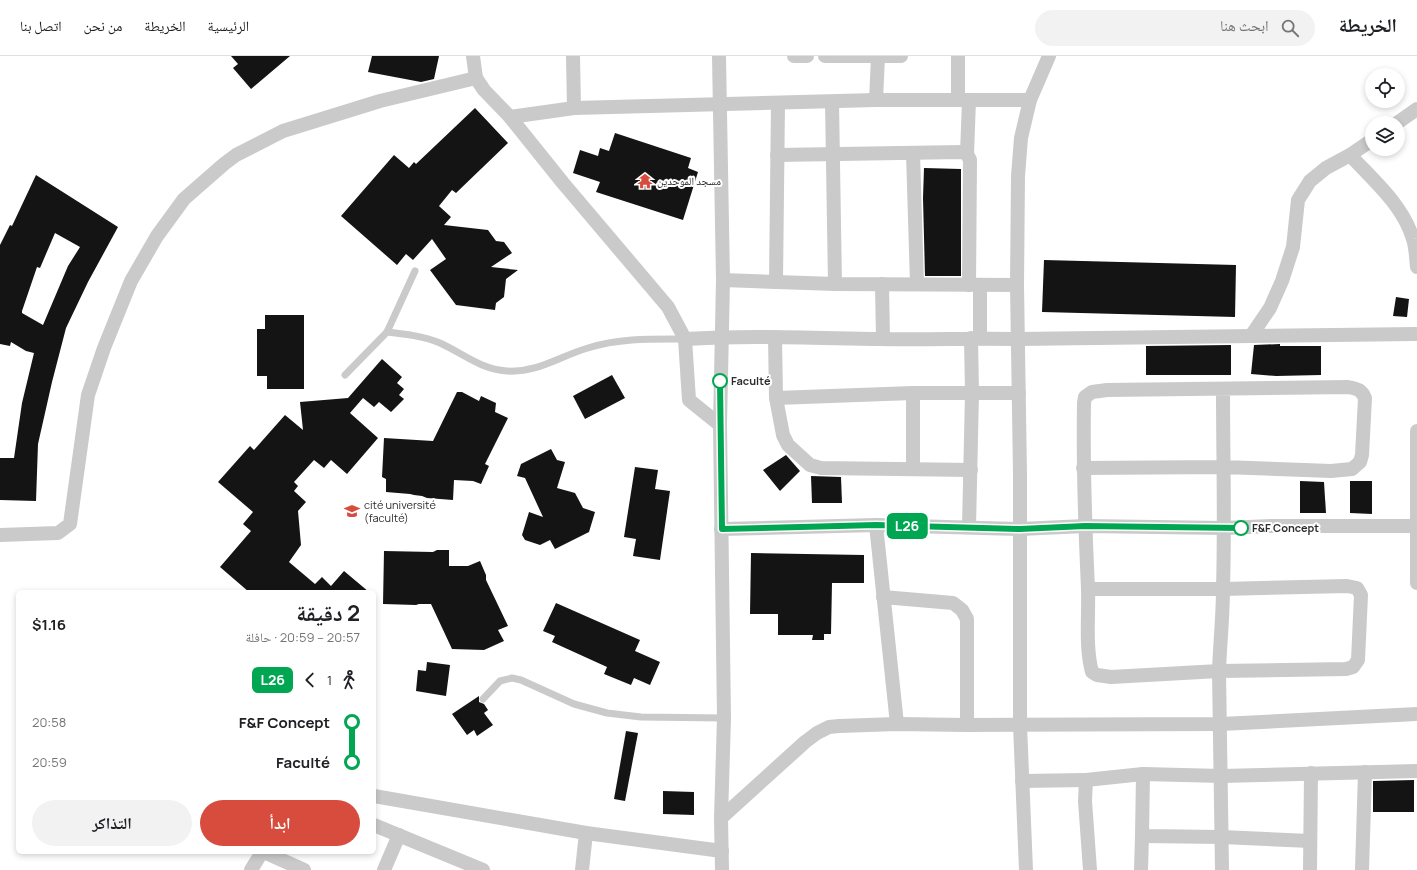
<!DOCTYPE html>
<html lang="ar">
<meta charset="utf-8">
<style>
:root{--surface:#fff;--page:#f2f2f2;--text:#202124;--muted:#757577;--line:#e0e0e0;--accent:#d74c3c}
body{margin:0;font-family:Manrope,"Noto Naskh Arabic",sans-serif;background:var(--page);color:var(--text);direction:rtl;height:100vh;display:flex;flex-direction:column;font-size:15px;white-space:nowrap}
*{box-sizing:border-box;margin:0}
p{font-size:13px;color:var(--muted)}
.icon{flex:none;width:22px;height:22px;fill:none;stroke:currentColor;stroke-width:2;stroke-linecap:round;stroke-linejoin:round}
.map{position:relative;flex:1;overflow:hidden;direction:ltr}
.details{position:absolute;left:16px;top:534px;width:360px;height:264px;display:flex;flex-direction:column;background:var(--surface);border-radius:6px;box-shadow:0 2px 6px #0003;direction:rtl}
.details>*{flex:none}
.badge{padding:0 8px;border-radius:6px;font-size:14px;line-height:26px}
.tools{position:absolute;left:1365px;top:12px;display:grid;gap:8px}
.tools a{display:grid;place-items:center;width:40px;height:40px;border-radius:50%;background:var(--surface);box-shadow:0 2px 6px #0003;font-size:20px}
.map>.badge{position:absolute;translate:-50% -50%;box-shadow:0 0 0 2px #fff}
.legs{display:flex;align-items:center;gap:6px;height:44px;padding:0 16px;font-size:13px}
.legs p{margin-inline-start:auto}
.headline{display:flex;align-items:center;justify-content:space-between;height:68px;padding:0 16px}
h1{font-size:22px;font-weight:700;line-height:30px}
.button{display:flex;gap:8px;margin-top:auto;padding:8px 16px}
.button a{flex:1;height:46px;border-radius:24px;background:var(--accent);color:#fff;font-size:16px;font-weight:700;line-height:46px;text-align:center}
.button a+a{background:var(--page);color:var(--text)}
ul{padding:0 16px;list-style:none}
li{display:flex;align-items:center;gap:14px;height:40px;font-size:15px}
li i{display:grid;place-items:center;width:6px;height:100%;margin:0 5px;background:currentColor}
li i::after{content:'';width:10px;height:10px;margin:-5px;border:3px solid;border-radius:50%;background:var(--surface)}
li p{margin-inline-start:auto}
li:first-child i{background:linear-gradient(#0000 50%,currentColor 0)}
li:last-child i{background:linear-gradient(currentColor 50%,#0000 0)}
header{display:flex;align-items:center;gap:24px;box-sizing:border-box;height:56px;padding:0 20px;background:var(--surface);border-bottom:1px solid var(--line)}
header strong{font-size:19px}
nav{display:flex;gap:22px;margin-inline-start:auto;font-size:14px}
.search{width:280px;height:36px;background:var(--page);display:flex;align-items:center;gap:10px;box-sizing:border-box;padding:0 14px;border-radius:22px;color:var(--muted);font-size:15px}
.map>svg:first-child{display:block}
.building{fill:#141414;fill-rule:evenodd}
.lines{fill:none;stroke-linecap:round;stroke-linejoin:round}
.lane{stroke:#cacaca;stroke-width:7}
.street{stroke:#cacaca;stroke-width:14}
.line-1-casing{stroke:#fff;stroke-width:9}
.line-1{stroke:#00a651;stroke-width:6}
.stop-1-dot{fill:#fff;stroke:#00a651;stroke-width:2}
.labels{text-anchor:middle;stroke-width:4;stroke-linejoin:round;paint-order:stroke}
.poi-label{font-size:11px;fill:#2d2d2d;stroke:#fff;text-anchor:start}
.stop-label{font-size:11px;font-weight:bold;fill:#2d2d2d;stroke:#fff;text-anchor:start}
</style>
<header>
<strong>الخريطة</strong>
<div class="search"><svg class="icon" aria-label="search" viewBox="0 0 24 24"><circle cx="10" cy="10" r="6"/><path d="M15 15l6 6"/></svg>ابحث هنا</div>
<nav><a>الرئيسية</a><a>الخريطة</a><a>من نحن</a><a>اتصل بنا</a></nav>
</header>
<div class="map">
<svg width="1417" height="814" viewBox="0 0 1417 814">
<rect width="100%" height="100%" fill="#fff"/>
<g class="building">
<polygon points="231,0 290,0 251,33 233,12 238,8"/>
<polygon points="372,0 439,0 434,23 421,26 368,16"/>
<polygon points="475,52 508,87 456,137 452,134 439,150 451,161 444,169 488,174 496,185 504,186 512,197 491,211 518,214 506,223 504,241 496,247 495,254 456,249 430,214 446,203 432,183 413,204 406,198 397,209 341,160 394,99 409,112 414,106 416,108"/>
<polygon points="615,77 691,102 688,112 698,116 683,164 596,136 600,126 573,117 580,94 598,100 600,92 609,95"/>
<polygon points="924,112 961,113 961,220 925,220 923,142"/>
<path d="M 36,119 L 118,171 L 88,226 L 66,272 L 52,326 L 38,388 L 36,445 L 0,444 L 0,402 L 14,402 L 22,347 L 34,297 L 26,295 L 11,286 L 10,290 L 0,288 L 0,189 L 10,169 L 12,170 ZM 55,177 L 80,191 L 68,210 L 43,269 L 22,257 L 22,255 L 37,211 L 40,212 Z"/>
<polygon points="1044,204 1236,209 1235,261 1042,256"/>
<polygon points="1396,241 1409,243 1407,261 1393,260"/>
<polygon points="265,259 304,259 304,333 267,333 267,320 257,320 257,273 265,273"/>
<polygon points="1280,288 1280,290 1321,290 1321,319 1276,320 1251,318 1254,289"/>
<polygon points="1231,289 1231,319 1146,319 1146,290"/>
<polygon points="382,303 402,321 397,327 404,333 399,339 404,343 391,356 379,346 374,351 363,342 350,357 378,382 347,418 331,404 324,412 314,404 294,426 298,430 294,435 306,446 298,455 301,489 289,506 315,528 322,521 331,530 344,515 369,536 249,536 220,511 251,475 243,468 253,456 218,426 250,390 254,394 285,359 303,374 300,346 348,342"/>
<polygon points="612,319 625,342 585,363 573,340"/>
<polygon points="457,336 462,336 479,345 481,340 496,347 495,356 508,362 485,408 489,410 481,428 473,425 454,424 453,444 427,442 422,440 414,439 410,438 386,436 386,423 382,421 384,382 433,385"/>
<polygon points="551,393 557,404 565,406 557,432 575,437 583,452 595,456 589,476 555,493 550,484 540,489 525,484 522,479 529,456 543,461 525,422 517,420 521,408"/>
<polygon points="786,399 800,415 780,435 763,414"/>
<polygon points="635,411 658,414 655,433 670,435 660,504 633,500 636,483 624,481"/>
<polygon points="811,420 841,421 842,447 812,447"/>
<polygon points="1300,425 1324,426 1326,457 1300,457"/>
<polygon points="1350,425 1372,425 1372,458 1350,457"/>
<polygon points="437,494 449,494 449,510 468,510 480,505 486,519 486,524 508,570 498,574 504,585 484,594 452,593 431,548 419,548 416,549 383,548 384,495 433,496"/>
<polygon points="751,497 864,499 864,527 832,527 831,578 824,578 824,584 812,584 813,579 778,579 778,558 750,558"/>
<polygon points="556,547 640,584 635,595 660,606 650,629 634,622 631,629 604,618 607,611 552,586 555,580 543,575"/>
<polygon points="427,606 450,609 446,640 416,635 418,614 426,615"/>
<polygon points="479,640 479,646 484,648 488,654 484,657 493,669 477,680 474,674 467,679 452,658"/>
<polygon points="626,675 638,677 625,745 614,743"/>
<polygon points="1414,724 1414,756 1373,756 1373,725"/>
<polygon points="663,735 694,736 694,759 663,758"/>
</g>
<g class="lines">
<g class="lane">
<path d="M 387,276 C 405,278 423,280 440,287 C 464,298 480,313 507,315 C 538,317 560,300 588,292 C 620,282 652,283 685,283"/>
<polyline points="345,319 387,276 415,215"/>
<polyline points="483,643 500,625 512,622 521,624 574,648 607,657 641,661 724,662"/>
</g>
<g class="street">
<polyline points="473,0 476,22 484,34 510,61 563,127 668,251 685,283 689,344 720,369"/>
<polyline points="573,0 574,52"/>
<polyline points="719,0 723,224 720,369 724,662 721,762 722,814"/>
<polyline points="794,0 807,0"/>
<polyline points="825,0 901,0"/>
<polyline points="876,44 878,1"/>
<polyline points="958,44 958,0"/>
<polyline points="832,46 835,228"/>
<polyline points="510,61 574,52 876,44 1030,44"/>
<polyline points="1397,67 1417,53"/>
<polyline points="913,97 917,228"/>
<polyline points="967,98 969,44"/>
<polyline points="777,99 962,96 967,98 970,104 969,229"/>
<path d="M 1350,99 C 1373,124 1403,149 1413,183 C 1416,192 1416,202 1417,211"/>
<polyline points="723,224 835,228 1017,229"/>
<polyline points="776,226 778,47"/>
<polyline points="882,228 883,283"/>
<polyline points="1251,280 1270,252 1282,225 1293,191 1298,144 1310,125 1326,112 1350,99 1372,84"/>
<polyline points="775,281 776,342"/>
<polyline points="980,282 980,229"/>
<path d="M 685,283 C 749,279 814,282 879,283 C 925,284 972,282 1018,283 L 1417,278"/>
<polyline points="913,337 913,413"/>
<polyline points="1417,375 1417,527"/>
<path d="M 1083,412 L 1223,411 L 1331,415 L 1352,413 L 1360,406 L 1362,399 L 1365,342 C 1361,333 1357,333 1348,331 L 1107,334 L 1092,336 L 1085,341 L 1084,347 C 1083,408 1085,470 1088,532 C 1089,559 1085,590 1092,616 L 1097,619 L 1111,621 L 1219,615 C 1220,587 1223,560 1223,532 C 1225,466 1223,399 1223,333"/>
<polyline points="971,414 821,412 810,409 788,389 783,379 776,342 913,337 1019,337"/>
<polyline points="876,469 897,668"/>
<polyline points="969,471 972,337 971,282"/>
<polyline points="721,473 876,469 1020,473 1085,470 1224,472 1271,470 1417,470"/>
<polyline points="0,479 58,477 70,468 88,339 104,292 131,225 157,180 184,143 224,108 236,99 283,75 380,45 476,22"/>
<polyline points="1088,533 1223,533 1347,530 1357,532 1361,539 1358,604 1353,611 1346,613 1219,615 1222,814"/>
<polyline points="883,541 953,547 962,554 967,563 967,669"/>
<polyline points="1143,718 1142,780 1222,781 1310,785"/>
<polyline points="1022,725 1086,724"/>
<polyline points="374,740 586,777 722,795"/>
<polyline points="721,762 805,686 817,677 829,671 839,670 897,668 967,669 1221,668 1417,658"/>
<polyline points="374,769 483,814"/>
<polyline points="264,796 304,814"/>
<polyline points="251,814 262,796"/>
<polyline points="384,814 399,779"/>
<polyline points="582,814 586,777"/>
<polyline points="1026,814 1020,669 1020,418 1017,229 1018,120 1021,82 1030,44 1049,0"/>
<polyline points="1090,814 1085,745 1086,724 1143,718 1222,720 1417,715"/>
<polyline points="1141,814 1142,780"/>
<polyline points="1310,814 1311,717"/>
<polyline points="1362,814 1365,716"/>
</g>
</g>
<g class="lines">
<defs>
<polyline id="line-1" points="720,325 722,473 876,469 1020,473 1085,470 1241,472"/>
</defs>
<use href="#line-1" class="line-1-casing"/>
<use href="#line-1" class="line-1"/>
</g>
<defs>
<symbol id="temple-bare" viewBox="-9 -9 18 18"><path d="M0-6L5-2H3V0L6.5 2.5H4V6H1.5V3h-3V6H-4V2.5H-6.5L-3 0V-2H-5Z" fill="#d74c3c" stroke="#fff" stroke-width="2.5" paint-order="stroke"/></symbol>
<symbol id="university-bare" viewBox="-9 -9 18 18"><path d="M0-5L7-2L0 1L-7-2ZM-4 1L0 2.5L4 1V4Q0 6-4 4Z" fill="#d74c3c" stroke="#fff" stroke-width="2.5" paint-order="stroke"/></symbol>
</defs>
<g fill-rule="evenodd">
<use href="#temple-bare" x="634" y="114" width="22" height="22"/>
<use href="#university-bare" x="341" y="444" width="22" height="22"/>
</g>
<g class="stop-1-dot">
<circle cx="720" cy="325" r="7"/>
<circle cx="1241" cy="472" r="7"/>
</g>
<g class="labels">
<g class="poi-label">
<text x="657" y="129">مسجد الموحدين</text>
<text x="364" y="453">cité université<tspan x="364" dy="13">(faculté)</tspan></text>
</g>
<g class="stop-label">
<text x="731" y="329">Faculté</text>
<text x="1252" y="476">F&amp;F Concept</text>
</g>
</g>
</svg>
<div class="tools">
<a><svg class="icon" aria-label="locate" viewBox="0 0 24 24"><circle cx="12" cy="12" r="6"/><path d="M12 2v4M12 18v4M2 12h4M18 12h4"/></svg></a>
<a><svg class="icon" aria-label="layers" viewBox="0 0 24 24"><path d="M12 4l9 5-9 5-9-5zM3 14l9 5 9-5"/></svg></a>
</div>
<b class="badge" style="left:907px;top:470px;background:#00a651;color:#fff">L26</b>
<section class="details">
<div class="headline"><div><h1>2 دقيقة</h1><p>20:57 – 20:59 · حافلة</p></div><b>$1.16</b></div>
<div class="legs"><svg class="icon" aria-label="walk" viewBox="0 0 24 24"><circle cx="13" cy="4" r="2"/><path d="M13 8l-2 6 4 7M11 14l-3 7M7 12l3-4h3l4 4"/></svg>1<svg class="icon" aria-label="back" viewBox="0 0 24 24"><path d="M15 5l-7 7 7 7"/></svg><b class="badge" style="background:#00a651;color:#fff">L26</b></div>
<ul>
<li><i style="color:#00a651"></i><b>F&amp;F Concept</b><p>20:58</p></li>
<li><i style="color:#00a651"></i><b>Faculté</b><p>20:59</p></li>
</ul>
<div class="button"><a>ابدأ</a><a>التذاكر</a></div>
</section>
</div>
